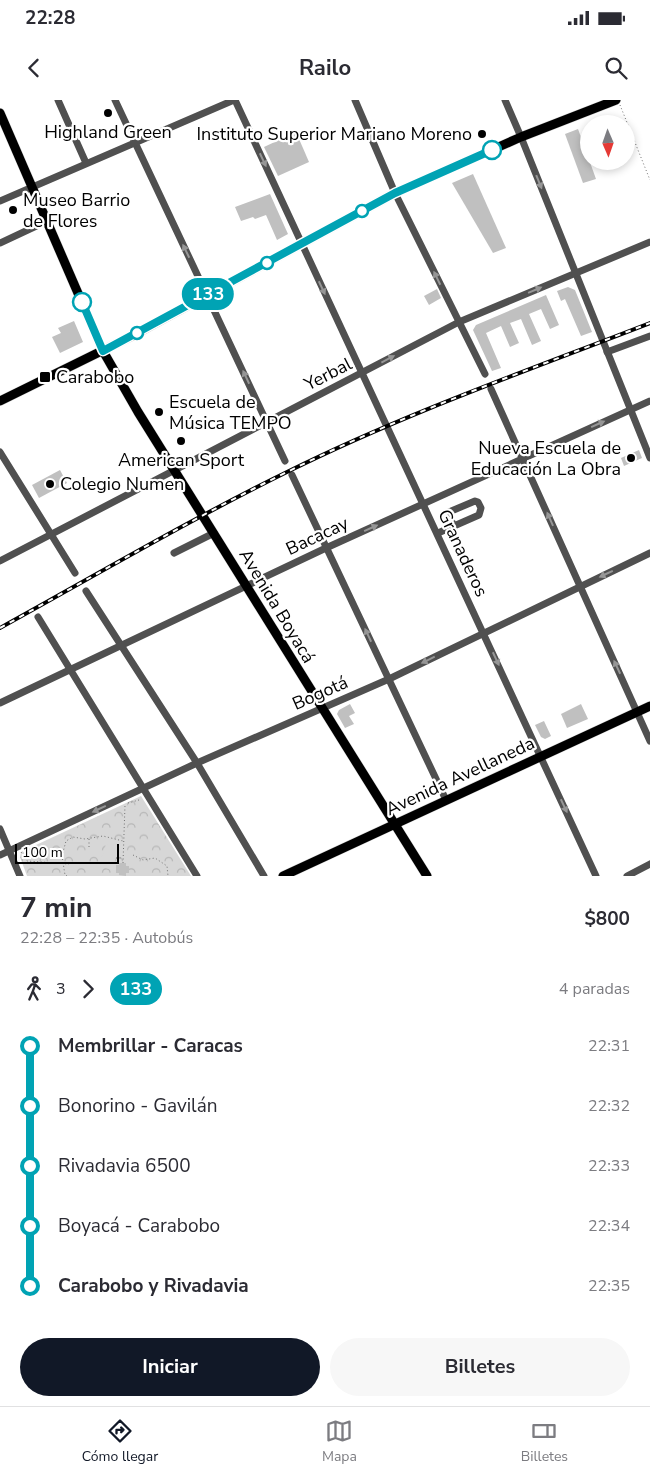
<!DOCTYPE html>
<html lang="es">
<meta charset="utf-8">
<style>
:root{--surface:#fff;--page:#f7f7f7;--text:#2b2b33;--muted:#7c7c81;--line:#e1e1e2;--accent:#111827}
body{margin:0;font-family:"Nunito Sans",sans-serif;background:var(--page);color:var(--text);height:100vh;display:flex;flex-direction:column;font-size:19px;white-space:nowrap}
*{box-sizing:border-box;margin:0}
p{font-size:16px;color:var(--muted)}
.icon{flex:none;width:28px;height:28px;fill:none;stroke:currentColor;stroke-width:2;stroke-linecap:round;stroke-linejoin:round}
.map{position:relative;height:776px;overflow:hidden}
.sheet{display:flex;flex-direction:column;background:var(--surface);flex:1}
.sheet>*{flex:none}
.badge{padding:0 10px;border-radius:16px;font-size:18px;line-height:32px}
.needle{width:32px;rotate:178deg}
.buttons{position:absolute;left:580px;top:15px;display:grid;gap:10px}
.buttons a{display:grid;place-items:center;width:55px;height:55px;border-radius:50%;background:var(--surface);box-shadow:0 2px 8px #0003;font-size:25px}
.scale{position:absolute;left:15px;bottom:12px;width:104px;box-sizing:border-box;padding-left:5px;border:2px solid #000;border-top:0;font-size:14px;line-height:18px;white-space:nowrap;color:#000;-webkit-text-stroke:4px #fff;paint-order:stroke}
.map>.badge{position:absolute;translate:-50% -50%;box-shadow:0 0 0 2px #fff}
.legs{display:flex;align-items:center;gap:8px;height:55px;padding:0 20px;font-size:16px}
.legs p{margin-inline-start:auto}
.headline{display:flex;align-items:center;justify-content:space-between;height:85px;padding:0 20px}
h1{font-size:28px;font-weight:700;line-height:38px}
.primary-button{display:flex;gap:10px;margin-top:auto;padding:10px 20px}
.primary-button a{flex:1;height:58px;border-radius:30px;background:var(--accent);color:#fff;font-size:20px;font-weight:700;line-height:58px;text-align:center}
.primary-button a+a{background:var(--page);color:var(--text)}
ul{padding:0 20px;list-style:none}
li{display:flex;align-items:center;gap:18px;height:60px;font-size:19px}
li i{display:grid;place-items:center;width:8px;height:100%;margin:0 6px;background:currentColor}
li i::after{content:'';width:12px;height:12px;margin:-6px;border:4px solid;border-radius:50%;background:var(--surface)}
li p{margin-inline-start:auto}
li:first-child i{background:linear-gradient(#0000 50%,currentColor 0)}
li:last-child i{background:linear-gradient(currentColor 50%,#0000 0)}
.status{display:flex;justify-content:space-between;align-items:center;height:35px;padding:0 25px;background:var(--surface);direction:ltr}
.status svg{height:14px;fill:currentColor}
header{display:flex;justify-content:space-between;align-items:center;height:65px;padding:0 20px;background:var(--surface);font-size:22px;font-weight:700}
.tab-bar{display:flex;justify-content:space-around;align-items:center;height:70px;border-top:1px solid var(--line);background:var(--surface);font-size:14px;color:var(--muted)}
.tab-bar a{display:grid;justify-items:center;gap:2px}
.tab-bar .current{color:var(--accent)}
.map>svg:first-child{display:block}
.park{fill:url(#park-crowns)}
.pitch{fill:#d7d7d7}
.building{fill:#c0c0c0}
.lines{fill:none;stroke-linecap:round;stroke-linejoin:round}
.major-casing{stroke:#dbdbdb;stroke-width:10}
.path{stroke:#727272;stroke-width:1;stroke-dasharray:1 2.5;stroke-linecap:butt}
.minor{stroke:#505050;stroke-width:7}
.major{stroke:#000;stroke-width:9}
.rail-casing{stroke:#000;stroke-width:4}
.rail{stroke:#fff;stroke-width:2;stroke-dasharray:5.5;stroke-linecap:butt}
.oneway{fill:#969696}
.line-1-casing{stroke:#fff;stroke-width:11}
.line-1{stroke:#00a3b4;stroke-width:8}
.poi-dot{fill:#000;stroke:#fff;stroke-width:2}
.stop-1-dot{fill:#fff;stroke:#00a3b4;stroke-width:2.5}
.labels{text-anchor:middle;stroke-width:4.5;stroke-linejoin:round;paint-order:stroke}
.poi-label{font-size:18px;fill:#000;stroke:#fff;text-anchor:start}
.street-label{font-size:18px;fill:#000;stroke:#fff}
</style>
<div class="status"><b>22:28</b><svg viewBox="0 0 49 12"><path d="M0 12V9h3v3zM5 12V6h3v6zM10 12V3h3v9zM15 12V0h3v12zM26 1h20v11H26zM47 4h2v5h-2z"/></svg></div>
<header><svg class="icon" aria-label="back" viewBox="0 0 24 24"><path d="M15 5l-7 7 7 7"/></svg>Railo<svg class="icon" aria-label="search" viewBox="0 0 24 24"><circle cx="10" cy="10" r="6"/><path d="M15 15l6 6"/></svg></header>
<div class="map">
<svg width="650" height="776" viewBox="0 0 650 776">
<defs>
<pattern id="park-crowns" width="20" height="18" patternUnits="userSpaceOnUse" patternTransform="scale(1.25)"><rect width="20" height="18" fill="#d7d7d7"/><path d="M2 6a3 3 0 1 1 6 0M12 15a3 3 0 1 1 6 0" fill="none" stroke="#b7b7b7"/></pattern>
</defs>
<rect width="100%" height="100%" fill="#fff"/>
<polygon class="park" points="141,696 191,776 27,776 20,757 21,752"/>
<polygon class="pitch" points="106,744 119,748 112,770 99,766"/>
<g class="building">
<polygon points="578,29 596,79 583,83 565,34"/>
<polygon points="296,32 309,62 278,76 264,47"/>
<polygon points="473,74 506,148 493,153 452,83"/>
<polygon points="270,94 288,134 277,140 266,115 255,119 253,117 241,121 235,107"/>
<polygon points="568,187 575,190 592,232 581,236 565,199 561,201 557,191"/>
<polygon points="437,189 441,198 429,205 424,196"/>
<polygon points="546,195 559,225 550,229 541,209 529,214 541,241 532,245 521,219 510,223 519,243 510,247 501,226 486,233 501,268 492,271 473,230 476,225"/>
<polygon points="74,221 83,242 60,253 52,237 61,233 58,228"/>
<polygon points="639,350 642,358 624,366 621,358"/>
<polygon points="60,370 67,383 39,398 32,385"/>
<polygon points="350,604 355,613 349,616 354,624 345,628 337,614 339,610"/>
<polygon points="581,604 588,619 567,628 561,614"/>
<polygon points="544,621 551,636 545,639 541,637 535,625"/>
<polygon points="119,763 126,763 126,766 129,766 129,773 126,773 126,776 119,775 119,773 116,773 116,765 119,765"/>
</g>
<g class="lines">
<defs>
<g id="major">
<polyline points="0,13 103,251 138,312 427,776"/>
<polyline points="0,301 130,237 395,93 521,37 616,0"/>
<polyline points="283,776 650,606"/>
</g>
</defs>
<use href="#major" class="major-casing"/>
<g class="path">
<polyline points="620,5 650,80"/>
<polyline points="128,703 139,700 138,698"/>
<polyline points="89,747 89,739"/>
<polyline points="21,752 27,761 69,764"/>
<polyline points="133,755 143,760 155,758 167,766 168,776"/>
<polyline points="116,758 122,758"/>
<polyline points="123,763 125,705"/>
<polyline points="67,776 65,775 62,756 66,741 73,737 85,739 103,736 123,741"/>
</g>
<g class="minor">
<polyline points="58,0 86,63"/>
<polyline points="115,0 285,361"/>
<polyline points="235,0 596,776"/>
<polyline points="355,0 395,93 485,274"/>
<polyline points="505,0 521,37 650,358"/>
<polyline points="0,101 234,0"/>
<polyline points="0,143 47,121"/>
<polyline points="607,252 650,236"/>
<polyline points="491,289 650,641"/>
<polyline points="0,352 75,473"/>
<polyline points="292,375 446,700"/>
<polyline points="438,433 479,415 481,408 478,402 475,401 449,412 448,414 454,426"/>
<polyline points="174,453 214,433"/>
<polyline points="0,461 459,222 650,142"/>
<polyline points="86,491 197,663 264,776"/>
<polyline points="38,517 197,776"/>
<polyline points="0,603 326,448 650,301"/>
<polyline points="0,729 20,776"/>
<polyline points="0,755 197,663 389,579 650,453"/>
<polyline points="627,776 650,764"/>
</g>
<use href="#major" class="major"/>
<defs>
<path id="rail" d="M 0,528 C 96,475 191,419 289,371 C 406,313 529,270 650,223"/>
</defs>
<use href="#rail" class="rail-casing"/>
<use href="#rail" class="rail"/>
</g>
<defs><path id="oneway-solid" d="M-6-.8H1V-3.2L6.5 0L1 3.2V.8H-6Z" transform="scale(1.25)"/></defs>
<g class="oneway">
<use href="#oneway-solid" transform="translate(263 60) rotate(65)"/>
<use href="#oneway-solid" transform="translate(539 82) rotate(68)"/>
<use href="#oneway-solid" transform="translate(186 151) rotate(-116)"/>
<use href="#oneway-solid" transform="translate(437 178) rotate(-116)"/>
<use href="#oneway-solid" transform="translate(322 188) rotate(65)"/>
<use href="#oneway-solid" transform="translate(535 190) rotate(-23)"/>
<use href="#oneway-solid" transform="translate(388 259) rotate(-28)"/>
<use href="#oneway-solid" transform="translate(246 277) rotate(-115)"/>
<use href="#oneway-solid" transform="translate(598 324) rotate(-24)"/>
<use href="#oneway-solid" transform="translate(550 419) rotate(-114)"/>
<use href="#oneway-solid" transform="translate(371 428) rotate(-24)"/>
<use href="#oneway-solid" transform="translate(606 474) rotate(155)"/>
<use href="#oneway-solid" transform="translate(368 535) rotate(-115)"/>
<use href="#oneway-solid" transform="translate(496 559) rotate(65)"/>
<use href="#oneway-solid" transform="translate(428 560) rotate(154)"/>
<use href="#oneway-solid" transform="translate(617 567) rotate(-115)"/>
<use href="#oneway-solid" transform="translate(564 706) rotate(65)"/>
<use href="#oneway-solid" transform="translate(99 709) rotate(155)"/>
</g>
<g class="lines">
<defs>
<polyline id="line-1" points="82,202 103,251 395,93 492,50"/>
</defs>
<use href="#line-1" class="line-1-casing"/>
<use href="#line-1" class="line-1"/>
</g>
<g class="poi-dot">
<circle cx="108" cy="13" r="5"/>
<circle cx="482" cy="34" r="5"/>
<circle cx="13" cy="110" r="5"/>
<rect x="39" y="271" width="12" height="12" rx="2.5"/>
<circle cx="159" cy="312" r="5"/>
<circle cx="181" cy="341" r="5"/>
<circle cx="631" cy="358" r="5"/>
<circle cx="50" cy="384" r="5"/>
</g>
<g class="stop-1-dot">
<circle cx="492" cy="50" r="9"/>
<circle cx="362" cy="111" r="6"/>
<circle cx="267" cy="163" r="6"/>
<circle cx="82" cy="202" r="9"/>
<circle cx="137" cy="233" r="6"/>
</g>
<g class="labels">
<g class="poi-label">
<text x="108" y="38" text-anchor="middle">Highland Green</text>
<text x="472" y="40" text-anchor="end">Instituto Superior Mariano Moreno</text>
<text x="23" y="106">Museo Barrio<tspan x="23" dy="21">de Flores</tspan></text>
<text x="56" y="283">Carabobo</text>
<text x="169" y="308">Escuela de<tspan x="169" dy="21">Música TEMPO</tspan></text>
<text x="621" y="354" text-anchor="end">Nueva Escuela de<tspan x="621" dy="21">Educación La Obra</tspan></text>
<text x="181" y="366" text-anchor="middle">American Sport</text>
<text x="60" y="390">Colegio Numen</text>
</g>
<g class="street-label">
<text transform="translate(328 274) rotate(-27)" y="6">Yerbal</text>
<text transform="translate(317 436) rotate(-25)" y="6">Bacacay</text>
<text transform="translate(463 453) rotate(65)" y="6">Granaderos</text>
<text transform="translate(277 506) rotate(59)" y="6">Avenida Boyacá</text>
<text transform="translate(320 593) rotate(-24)" y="6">Bogotá</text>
<text transform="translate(460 676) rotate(-25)" y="6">Avenida Avellaneda</text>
</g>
</g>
</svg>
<div class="buttons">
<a><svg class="needle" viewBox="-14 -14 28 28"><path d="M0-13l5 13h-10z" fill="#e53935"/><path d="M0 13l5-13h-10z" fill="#7c7c81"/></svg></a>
</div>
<div class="scale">100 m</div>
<b class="badge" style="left:208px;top:194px;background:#00a3b4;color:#fff">133</b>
</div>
<section class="sheet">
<div class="headline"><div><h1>7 min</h1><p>22:28 – 22:35 · Autobús</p></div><b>$800</b></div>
<div class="legs"><svg class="icon" aria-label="walk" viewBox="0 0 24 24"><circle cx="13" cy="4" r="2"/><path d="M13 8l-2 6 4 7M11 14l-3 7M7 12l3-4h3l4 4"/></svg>3<svg class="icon" aria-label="forward" viewBox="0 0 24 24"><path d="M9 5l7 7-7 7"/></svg><b class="badge" style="background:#00a3b4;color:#fff">133</b><p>4 paradas</p></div>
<ul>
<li><i style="color:#00a3b4"></i><b>Membrillar - Caracas</b><p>22:31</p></li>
<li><i style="color:#00a3b4"></i><span>Bonorino - Gavilán</span><p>22:32</p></li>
<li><i style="color:#00a3b4"></i><span>Rivadavia 6500</span><p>22:33</p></li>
<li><i style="color:#00a3b4"></i><span>Boyacá - Carabobo</span><p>22:34</p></li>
<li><i style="color:#00a3b4"></i><b>Carabobo y Rivadavia</b><p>22:35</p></li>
</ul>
<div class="primary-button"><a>Iniciar</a><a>Billetes</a></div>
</section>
<nav class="tab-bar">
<a class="current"><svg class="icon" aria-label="directions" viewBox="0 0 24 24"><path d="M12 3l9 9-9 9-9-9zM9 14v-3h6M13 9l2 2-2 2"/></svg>Cómo llegar</a>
<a><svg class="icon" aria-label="map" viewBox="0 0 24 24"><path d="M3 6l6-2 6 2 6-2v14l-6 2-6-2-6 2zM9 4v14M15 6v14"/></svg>Mapa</a>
<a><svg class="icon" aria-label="tickets" viewBox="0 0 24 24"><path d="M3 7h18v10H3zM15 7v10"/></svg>Billetes</a>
</nav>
